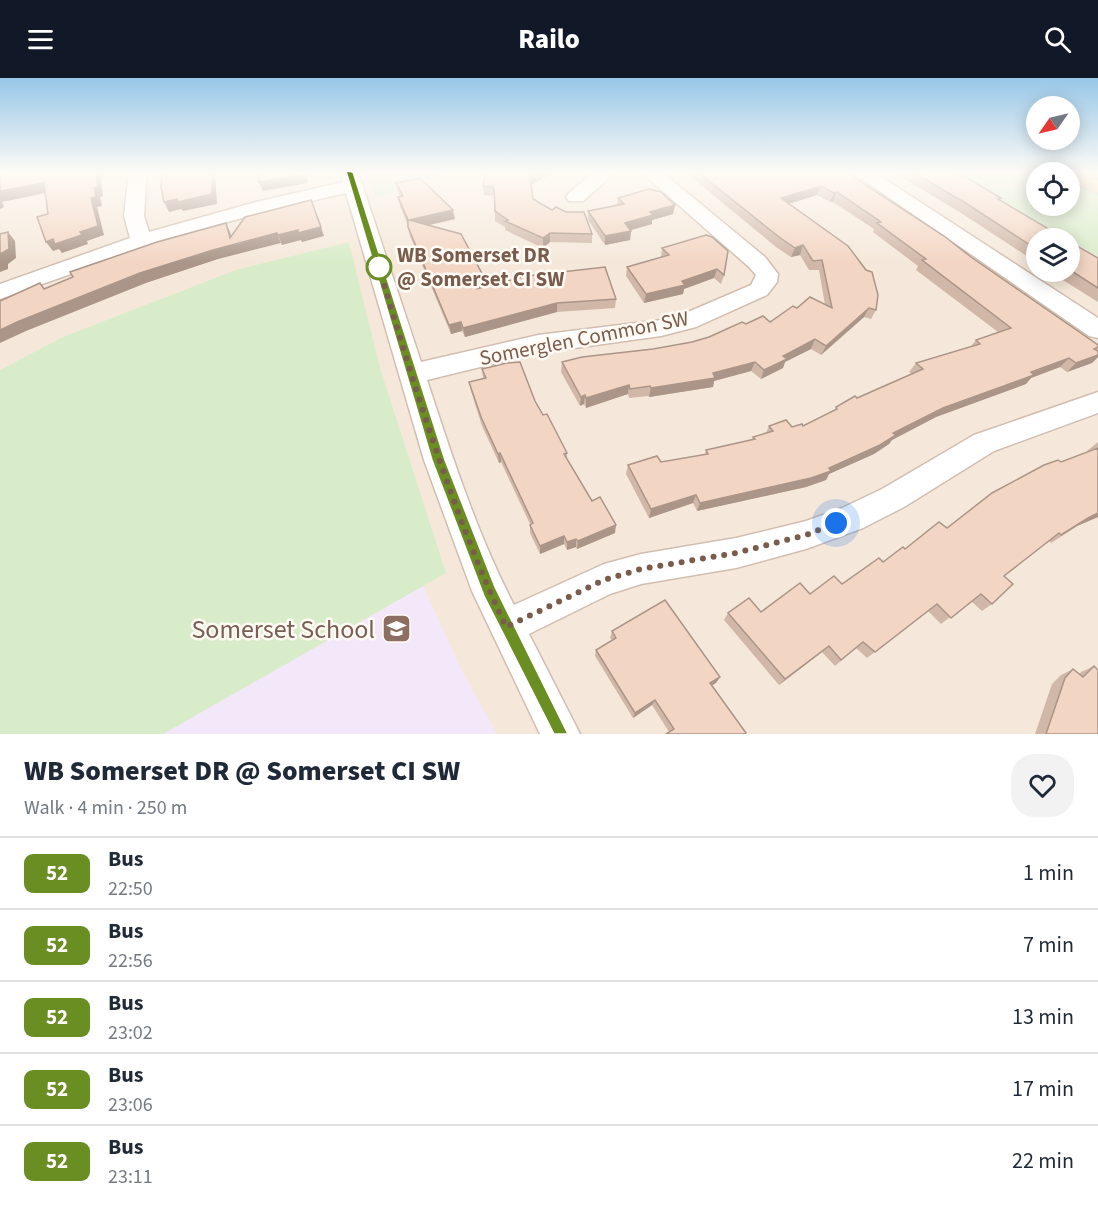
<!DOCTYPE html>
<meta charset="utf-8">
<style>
:root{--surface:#fff;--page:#f2f2f3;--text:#1f2937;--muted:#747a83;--line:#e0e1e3;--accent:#111827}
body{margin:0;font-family:"Source Sans 3",sans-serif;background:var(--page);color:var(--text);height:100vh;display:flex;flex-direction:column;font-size:22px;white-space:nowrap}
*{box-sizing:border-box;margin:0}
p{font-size:20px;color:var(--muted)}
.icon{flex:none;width:33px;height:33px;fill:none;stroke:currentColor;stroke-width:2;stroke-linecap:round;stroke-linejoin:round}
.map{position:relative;height:656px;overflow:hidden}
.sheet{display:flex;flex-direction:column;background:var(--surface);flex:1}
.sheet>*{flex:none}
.badge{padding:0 12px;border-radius:9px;font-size:21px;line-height:39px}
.needle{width:39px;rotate:236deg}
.fabs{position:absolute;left:1026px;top:18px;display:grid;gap:12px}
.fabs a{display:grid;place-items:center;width:54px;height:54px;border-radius:50%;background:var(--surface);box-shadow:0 3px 15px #0003;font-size:30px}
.you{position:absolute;width:30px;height:30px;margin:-15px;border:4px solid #fff;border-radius:50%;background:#1a73e8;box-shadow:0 0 0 9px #1a73e833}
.map>.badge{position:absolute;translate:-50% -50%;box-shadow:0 0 0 3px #fff}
.round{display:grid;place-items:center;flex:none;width:63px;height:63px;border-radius:24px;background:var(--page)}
.overview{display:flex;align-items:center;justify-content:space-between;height:102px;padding:0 24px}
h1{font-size:28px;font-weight:800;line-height:45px}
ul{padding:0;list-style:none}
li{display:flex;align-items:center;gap:18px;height:72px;padding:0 24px;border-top:2px solid var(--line)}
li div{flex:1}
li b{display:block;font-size:22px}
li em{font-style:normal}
li .badge{min-width:66px;font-weight:700;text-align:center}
header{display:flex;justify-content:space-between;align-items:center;height:78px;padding:0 24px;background:var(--accent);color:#fff;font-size:27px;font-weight:800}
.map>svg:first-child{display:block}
.residential{fill:#f5e8da}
.education{fill:#f3e8fa}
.green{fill:#d8ecc9;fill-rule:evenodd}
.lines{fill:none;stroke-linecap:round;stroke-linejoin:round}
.minor-casing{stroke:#d1beb0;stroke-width:3}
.major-casing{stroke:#dad1cd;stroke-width:3}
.highway-casing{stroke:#dad1cd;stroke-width:3}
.minor{fill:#fff;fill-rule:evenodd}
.major{fill:#fbd9a5;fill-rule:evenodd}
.highway{fill:#f7b7a3;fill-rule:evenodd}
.wall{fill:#d1b7a8}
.shaded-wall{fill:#aa9588}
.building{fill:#f3d5c3;stroke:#aa9588;stroke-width:1.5}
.line{fill:#6b8e23;stroke:#fff;stroke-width:1.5}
.walk{stroke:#7a5c4d;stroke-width:6;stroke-dasharray:0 10.8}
.stop-dot{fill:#fff;stroke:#6b8e23;stroke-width:3}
.labels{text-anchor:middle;stroke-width:5;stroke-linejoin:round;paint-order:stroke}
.stop-label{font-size:21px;font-weight:bold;fill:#7a5c4d;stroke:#fffaf3;text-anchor:start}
.street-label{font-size:21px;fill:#7a5c4d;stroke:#fffaf3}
.near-education-label{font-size:26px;fill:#785e54;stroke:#fffaf3;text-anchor:end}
</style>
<header><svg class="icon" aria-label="menu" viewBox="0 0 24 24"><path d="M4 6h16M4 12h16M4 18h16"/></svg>Railo<svg class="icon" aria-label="search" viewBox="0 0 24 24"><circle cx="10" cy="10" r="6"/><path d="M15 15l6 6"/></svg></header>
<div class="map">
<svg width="1098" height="656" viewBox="0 0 1098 656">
<rect width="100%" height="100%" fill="#fdf6ec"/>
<polygon class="residential" points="0,94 954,94 1069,160 1036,160 1036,194 1070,194 1070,161 1098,178 1098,656 0,656"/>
<polygon class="education" points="423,508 462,593 497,656 163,656"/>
<g class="green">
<polygon points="367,94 449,94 376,120"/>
<path d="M 954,94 L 1098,94 L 1098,178 ZM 1036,94 L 1070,94 L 1070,128 L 1036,128 Z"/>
<polygon points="349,164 380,290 446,495 163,656 0,656 0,292 63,259 236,192"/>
</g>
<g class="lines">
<defs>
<g id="minor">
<path d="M 129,94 L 147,94 L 144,138 L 149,154 L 256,124 L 343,104 L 340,94 L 358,94 L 421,284 L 538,257 L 661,242 L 681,237 L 751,207 L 756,197 L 749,189 L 641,94 L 662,94 L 765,179 L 778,196 L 777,204 L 767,217 L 696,249 L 661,258 L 538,275 L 427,302 C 452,378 477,456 514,527 L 604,486 L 641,476 L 736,460 L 806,443 L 842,430 L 882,411 L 974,357 L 1098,314 L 1098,335 L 994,373 L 904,429 L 863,450 L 806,471 L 736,490 L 641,506 L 610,516 L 529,556 L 580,656 L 540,656 L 472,513 L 424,382 L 346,115 L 267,133 L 181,157 L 0,221 L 0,206 L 130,160 L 124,138 Z"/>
<polygon points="594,94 616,94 583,123 569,123 566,119 569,115"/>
<polygon points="852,94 874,94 1098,240 1098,260 1089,258"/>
</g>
<polygon id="major" points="1059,94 1087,94 1098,99 1098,115 1070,103 1070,94"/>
<polygon id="highway" points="1084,94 1098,94 1098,103 1090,101"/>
</defs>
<use href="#minor" class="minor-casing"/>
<use href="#major" class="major-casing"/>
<use href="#highway" class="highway-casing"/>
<use href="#minor" class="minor"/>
<use href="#major" class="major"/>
<use href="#highway" class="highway"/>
</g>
<g class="wall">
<polygon points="487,94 555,94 531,107 533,121 592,156 592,165 550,164 543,170 505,152 505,149 495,143 494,118 484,117 483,108"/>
<polygon points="685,94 846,94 971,179 1098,267 1098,271 1097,272 1098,273 1098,279 1092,285 1067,294 1060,289 1031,300 1026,306 936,339 892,362 889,366 874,376 829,396 826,402 806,409 697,433 693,425 649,440 626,396 628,387 661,384 705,376 706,372 752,362 753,359 766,355 769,348 792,349 803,348 834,333 836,329 912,296 909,294 916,285 971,268 976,262 998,254 916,192 918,188 873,154 874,151 833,124 830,124 817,117 789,126 876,232 871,241 864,239 821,277 811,271 785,284 783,290 761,301 751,293 714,303 713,309 649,319 648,318 629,320 628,316 586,330 584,326 580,328 561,294 562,284 653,271 692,264 709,259 746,246 770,244 797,230 825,227 819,192 809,192 800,177 791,179 776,169"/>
<polygon points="893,94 953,94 1001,120 1000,122 1036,160 1036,184 961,135"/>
<polygon points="396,105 455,141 429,147 486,203 487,208 616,221 615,230 557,234 465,259 462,253 451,256 410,158 408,148 400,128 398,119 400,119 398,114"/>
<polygon points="618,120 675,127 673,136 652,142 652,146 631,152 630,162 605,167 588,142 588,133 617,127"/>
<polygon points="706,157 724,197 721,206 714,200 684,211 683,216 644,225 626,198 627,189 661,180 662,170"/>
<polygon points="1070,164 1098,180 1098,224 1050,194 1070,194"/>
<polygon points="482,291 535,323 567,375 567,381 592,423 615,455 577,471 576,469 567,472 564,466 540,476 530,455 530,446 501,384 499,385 482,348 471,313 469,304 483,300"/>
<polygon points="1098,364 1098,439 1077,448 1051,465 1049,463 1004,498 992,526 982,533 971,523 941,546 928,533 867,580 856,570 835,588 822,574 779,607 724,542 728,535 761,534 810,516 842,506 883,484 905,471 947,450 1061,384 1088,374 1087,373"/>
<polygon points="612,553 720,599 716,605 712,607 746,655 669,654 652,627 633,640 595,578 596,572 612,562 610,560"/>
<polygon points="1094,588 1098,656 1035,656 1052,606 1061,597 1073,591 1079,596 1081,594"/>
</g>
<g class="shaded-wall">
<polygon points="96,94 102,94 104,100 101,101 103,118 100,119 102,128 97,129 104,157 87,163 88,166 62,175 59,171 53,173 46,164 80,154 94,110"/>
<polygon points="212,94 215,94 217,126 183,133 181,131 169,134 164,124"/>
<polygon points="306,94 308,105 263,113 259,104"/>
<polygon points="538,94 555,94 531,107 530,98"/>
<polygon points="44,105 50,114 2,124 4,129 0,131 0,113"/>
<polygon points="821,108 817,117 778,129 781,120"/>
<polygon points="837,114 833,124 830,124 834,115"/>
<polygon points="675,127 673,136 652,142 652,146 624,154 625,145 650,134"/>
<polygon points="453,132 455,141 411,151 409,142"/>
<polygon points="226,145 230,154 234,167 277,155 281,165 218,181 146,205 26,253 0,265 0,252 17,244 230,160"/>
<polygon points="321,149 324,158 302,164 301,162 282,167 278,157 298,152"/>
<polygon points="631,153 630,162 605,167 605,158"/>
<polygon points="8,154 15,163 16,180 8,186 8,191 0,194 0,176"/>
<polygon points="550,155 550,164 543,170 543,160"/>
<polygon points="803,167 800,177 791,179 795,170"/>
<polygon points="717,191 714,200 684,211 683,216 644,225 646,216"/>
<polygon points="486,203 487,213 476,211"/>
<polygon points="557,225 557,234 465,259 463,250"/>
<polygon points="869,230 864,239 821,277 826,268"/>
<polygon points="461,244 462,253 451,256 449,247"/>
<polygon points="815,261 811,271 785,284 783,290 761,301 764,292 783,278"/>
<polygon points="1098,277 1098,279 1092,285 1067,294 1076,285"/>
<polygon points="1069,280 1060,289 1031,300 1026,306 936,339 892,362 889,366 874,376 829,396 826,402 806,409 697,433 700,425 829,390 893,355 943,330"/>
<polygon points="755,284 751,293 714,303 713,309 649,319 651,310 713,295"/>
<polygon points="629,307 628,316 586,330 586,320"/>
<polygon points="585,317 584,326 580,328 581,319"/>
<polygon points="500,375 501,384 499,385 498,376"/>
<polygon points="696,417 693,425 649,440 651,431"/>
<polygon points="1098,435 1098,439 1077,448 1051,465 1088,440"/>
<polygon points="616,447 615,455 577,471 578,463"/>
<polygon points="564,458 564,466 540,476 540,468"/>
<polygon points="576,461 576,469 567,472 567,464"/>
<polygon points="829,568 822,574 779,607 785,601"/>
<polygon points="720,599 716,605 706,611 710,605"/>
<polygon points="655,622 652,627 633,640 635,635"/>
</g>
<g class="building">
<polygon points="0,94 96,94 98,109 94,110 96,119 91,120 98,148 80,154 82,157 55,166 53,161 46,164 37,139 48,136 44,105 0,113"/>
<polygon points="162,94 212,94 212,116 178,124 177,121 164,124 161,109"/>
<polygon points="258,94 305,94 305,96 259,104"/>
<polygon points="487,94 538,94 530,98 533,121 552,132 556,129 566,134 584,134 592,156 550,155 543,160 505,143 508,142 495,133 494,109 483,108 485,96"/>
<polygon points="698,94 846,94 944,158 971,179 1098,267 1098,269 1094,271 1098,273 1098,277 1076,285 1069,280 1031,294 1034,297 943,330 893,355 896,357 880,367 829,390 831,393 811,400 700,425 696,417 651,431 628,387 657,378 661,384 708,376 706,372 755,361 753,359 773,353 769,348 786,342 792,349 802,346 803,348 837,331 836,329 855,318 857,320 923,291 916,285 980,266 976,262 1011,250 922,182 926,181 877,145 881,144 837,114 834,115 821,108 781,120 848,168 866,192 872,194 878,217 876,232 869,230 826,268 815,261 783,278 787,281 764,292 755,284 713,295 715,300 651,310 650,308 630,311 629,307 586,320 585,317 581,319 562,284 582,279 653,271 692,264 709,259 742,244 746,246 763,238 770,244 793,228 797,230 810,219 832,230 822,182 813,183 803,167 795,170 779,159"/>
<polygon points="913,94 953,94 961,99 964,98 1001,120 998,121 1064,160 1036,160 1036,171 967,126"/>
<polygon points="420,100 453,132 409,142 461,156 486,203 476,211 527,198 605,189 616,221 557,225 463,250 461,244 449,247 408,149 408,142 398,119 403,118 396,105"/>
<polygon points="649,111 661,114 675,127 650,134 653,137 625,145 631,153 605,158 588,133 624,126 618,120"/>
<polygon points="311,122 321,149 298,155 298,152 278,157 277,155 213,172 140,195 17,244 0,252 0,223 40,205 44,211 73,199 70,194 157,164 226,145 230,160 245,139"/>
<polygon points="8,154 9,171 0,176 0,182 0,156"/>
<polygon points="706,157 712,159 728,173 724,197 717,191 682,203 685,207 646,216 627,189 669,177 662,170"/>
<polygon points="1070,164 1098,180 1098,210 1070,192"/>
<polygon points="520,284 535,323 543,337 547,336 567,375 564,376 592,423 600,419 616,447 578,463 576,461 567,464 564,458 540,468 530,447 533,445 500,375 498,376 481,339 469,304 486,300 482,291 507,285"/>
<polygon points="1098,370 1098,435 1088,440 1061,457 1059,455 1004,498 1013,506 992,526 981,516 951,540 937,526 875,574 863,564 841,582 829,568 785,601 728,535 749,520 761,534 800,505 810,516 834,498 842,506 879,480 883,484 903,469 905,471 939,444 947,450 992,415 1044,387 1058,382 1061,384"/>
<polygon points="665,522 720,599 710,605 746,655 745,656 666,656 674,651 655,622 635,635 596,572 616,560 612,553"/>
<polygon points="1094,588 1098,592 1098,656 1046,656 1065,600 1073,591 1083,599"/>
</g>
<linearGradient id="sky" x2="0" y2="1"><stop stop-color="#97c7e8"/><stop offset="0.51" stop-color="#fefbf6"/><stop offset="1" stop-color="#fefbf6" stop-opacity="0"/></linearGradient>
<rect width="1098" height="186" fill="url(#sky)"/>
<polygon class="line" points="346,93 353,94 445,382 495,509 568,656 554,656 484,518 432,382"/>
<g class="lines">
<path class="walk" d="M 379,189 L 377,183 C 414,307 451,431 506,549 L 604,502 L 641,491 L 736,475 L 806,457 L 836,445"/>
</g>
<defs>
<symbol id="school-square" viewBox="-11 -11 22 22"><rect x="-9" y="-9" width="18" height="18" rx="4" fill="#8d6e63" stroke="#fffaf3"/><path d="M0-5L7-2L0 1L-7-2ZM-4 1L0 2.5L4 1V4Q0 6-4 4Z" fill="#fff"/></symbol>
</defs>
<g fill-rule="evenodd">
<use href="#school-square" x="380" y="534" width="33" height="33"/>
</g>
<circle class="stop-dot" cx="379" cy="189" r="12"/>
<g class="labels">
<g class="stop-label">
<text x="397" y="184">WB Somerset DR<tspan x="397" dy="24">@ Somerset CI SW</tspan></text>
</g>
<g class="street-label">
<text transform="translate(584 260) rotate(-11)" y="7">Somerglen Common SW</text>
</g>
<g class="near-education-label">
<text x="375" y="560">Somerset School</text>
</g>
</g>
</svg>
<div class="fabs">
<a><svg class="needle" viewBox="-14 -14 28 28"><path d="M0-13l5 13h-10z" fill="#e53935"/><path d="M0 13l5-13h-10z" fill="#747a83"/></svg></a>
<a><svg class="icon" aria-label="locate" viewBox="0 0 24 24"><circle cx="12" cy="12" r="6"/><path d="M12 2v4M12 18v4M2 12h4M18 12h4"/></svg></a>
<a><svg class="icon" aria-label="layers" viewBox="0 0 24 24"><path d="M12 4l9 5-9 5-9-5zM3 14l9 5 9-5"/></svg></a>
</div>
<div class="you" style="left:836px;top:445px"></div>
</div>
<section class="sheet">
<div class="overview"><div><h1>WB Somerset DR @ Somerset CI SW</h1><p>Walk · 4 min · 250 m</p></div><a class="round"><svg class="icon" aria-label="heart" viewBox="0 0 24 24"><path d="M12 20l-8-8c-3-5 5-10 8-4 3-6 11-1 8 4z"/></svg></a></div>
<ul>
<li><span class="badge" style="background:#6b8e23;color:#fff">52</span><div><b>Bus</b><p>22:50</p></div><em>1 min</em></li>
<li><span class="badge" style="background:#6b8e23;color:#fff">52</span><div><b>Bus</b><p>22:56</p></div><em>7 min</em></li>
<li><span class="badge" style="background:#6b8e23;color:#fff">52</span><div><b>Bus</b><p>23:02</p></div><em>13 min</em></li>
<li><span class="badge" style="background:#6b8e23;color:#fff">52</span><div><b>Bus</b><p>23:06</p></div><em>17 min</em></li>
<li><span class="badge" style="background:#6b8e23;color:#fff">52</span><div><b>Bus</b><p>23:11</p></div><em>22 min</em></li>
</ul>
</section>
